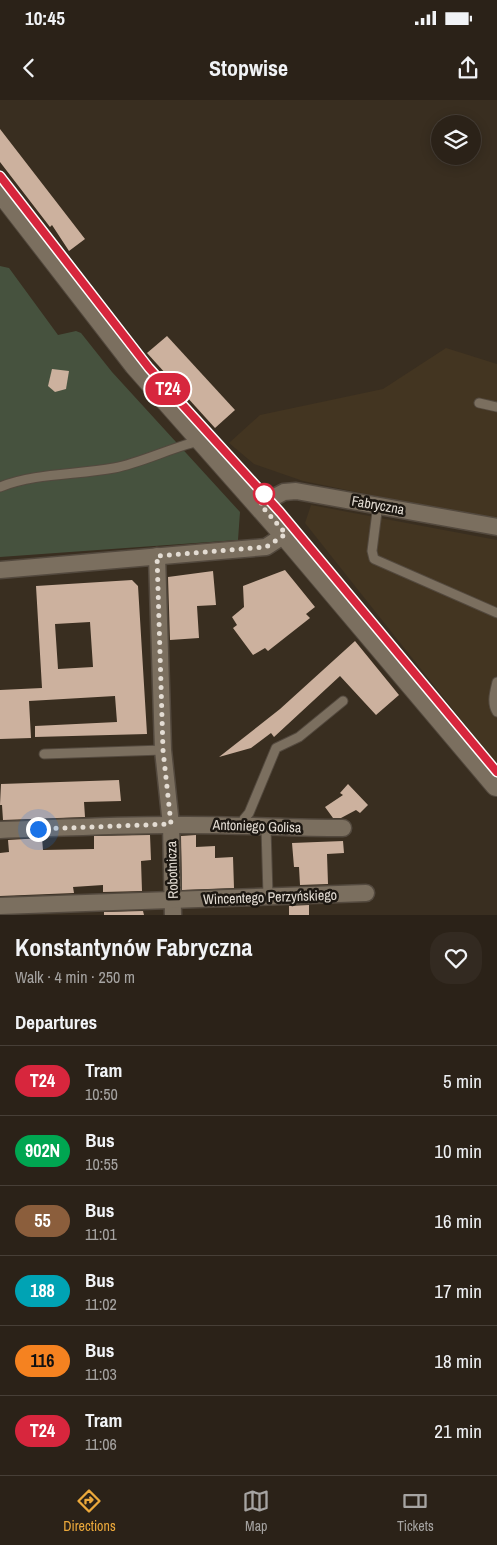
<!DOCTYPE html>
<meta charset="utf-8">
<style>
:root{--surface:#2b2218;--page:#332a21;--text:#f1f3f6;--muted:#a6a4a2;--line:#473f37;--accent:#eca93b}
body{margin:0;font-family:"Archivo Narrow",sans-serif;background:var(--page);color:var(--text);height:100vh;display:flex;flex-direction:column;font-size:19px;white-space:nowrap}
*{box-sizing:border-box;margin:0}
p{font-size:16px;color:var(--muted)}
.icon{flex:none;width:28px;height:28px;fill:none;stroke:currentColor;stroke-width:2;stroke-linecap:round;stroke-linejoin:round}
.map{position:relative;height:815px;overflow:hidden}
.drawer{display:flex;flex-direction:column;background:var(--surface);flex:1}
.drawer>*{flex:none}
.badge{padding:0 10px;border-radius:16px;font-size:18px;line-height:32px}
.controls{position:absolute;left:431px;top:15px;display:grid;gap:10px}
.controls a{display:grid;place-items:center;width:50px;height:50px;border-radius:50%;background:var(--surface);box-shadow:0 2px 12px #0003,0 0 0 1px var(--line);font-size:25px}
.you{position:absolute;width:25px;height:25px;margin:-12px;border:4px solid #fff;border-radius:50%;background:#1a73e8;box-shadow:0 0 0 8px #1a73e833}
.map>.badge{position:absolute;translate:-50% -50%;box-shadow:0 0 0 2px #fff}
h2{padding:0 15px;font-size:19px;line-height:45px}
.round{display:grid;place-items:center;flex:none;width:52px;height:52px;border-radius:20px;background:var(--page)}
.overview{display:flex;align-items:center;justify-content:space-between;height:85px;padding:0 15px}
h1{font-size:24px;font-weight:800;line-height:38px}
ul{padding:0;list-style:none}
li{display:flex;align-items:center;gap:15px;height:70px;padding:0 15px;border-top:1px solid var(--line)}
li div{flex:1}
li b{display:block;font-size:19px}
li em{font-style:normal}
li .badge{min-width:55px;font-weight:700;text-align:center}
.status{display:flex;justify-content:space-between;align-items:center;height:35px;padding:0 25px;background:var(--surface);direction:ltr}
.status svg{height:14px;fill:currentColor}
header{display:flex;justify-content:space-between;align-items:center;height:65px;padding:0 15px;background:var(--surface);font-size:22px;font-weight:800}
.menu{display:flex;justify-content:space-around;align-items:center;height:70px;border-top:1px solid var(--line);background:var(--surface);font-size:14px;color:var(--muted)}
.menu a{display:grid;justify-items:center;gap:2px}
.menu .current{color:var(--accent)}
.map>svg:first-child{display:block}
.built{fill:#433521}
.green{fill:#46523e}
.building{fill:#ccb19e;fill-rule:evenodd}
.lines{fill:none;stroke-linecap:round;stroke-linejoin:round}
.lane-casing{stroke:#53493e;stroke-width:11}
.street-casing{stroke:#53493e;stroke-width:19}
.secondary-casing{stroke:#53493e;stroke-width:26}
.lane{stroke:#7b6f5f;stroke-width:9}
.street{stroke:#7b6f5f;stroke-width:16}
.secondary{stroke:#7b6f5f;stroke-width:24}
.tram{stroke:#91887c;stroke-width:1}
.line-casing{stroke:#fff;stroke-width:11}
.line{stroke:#d7263d;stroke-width:8}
.walk{stroke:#e3dcd3;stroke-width:5;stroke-dasharray:0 9}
.stop-dot{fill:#fff;stroke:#d7263d;stroke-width:2.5}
.labels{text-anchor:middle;stroke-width:5;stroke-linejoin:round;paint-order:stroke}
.street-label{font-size:14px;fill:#e3dcd3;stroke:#1c1711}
</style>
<div class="status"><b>10:45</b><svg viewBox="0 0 49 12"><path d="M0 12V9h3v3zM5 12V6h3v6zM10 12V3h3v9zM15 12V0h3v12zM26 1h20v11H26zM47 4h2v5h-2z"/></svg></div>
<header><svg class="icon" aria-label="back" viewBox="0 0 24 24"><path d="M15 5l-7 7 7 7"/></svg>Stopwise<svg class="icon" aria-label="share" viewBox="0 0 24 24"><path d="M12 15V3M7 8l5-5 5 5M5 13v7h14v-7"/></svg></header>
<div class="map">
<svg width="497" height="815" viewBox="0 0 497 815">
<rect width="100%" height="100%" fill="#392e20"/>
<g class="built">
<polygon points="446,248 497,264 497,421 303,381 254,364 229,343 260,315 383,289"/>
<polygon points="311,405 497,440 497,665 305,423"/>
</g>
<polygon class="green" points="0,166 9,168 58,235 76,231 81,233 112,272 240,412 238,440 0,457"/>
<g class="building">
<polygon points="0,29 85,139 69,151 52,125 50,127 0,62"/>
<polygon points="167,236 235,310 215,328 147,253"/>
<polygon points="52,269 69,271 66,289 55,292 48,286"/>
<polygon points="285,470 315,507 306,514 310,518 268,551 265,548 253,555 233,528 237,525 232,517 244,507 243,486"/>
<polygon points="213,471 216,505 197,506 199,538 170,540 168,477"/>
<path d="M 132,480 L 138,486 L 147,634 L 35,637 L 35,626 L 117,622 L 115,596 L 29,601 L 31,638 L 0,639 L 0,590 L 42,588 L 36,486 ZM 90,522 L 93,567 L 58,569 L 55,524 Z"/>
<polygon points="355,541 399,595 376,615 340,576 274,637 271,633 251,648 219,657 280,609"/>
<polygon points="119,680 121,701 84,702 85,717 3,720 2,705 0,705 1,684"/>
<polygon points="348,684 368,705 360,713 356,710 341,718 333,718 325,707 343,695 340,693"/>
<polygon points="150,735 151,760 141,761 142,791 103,792 103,785 73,787 74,793 0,796 0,753 9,752 8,740 42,738 43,750 94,749 94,736"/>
<polygon points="196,735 196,747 215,746 215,758 233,757 234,788 182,790 181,736"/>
<polygon points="343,741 344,753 327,754 328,784 300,785 299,767 294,767 292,743"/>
<polygon points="309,805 309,815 289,815 289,806"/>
<polygon points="143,811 144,815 104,815 104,812"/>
</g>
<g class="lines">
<defs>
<g id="lane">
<polyline points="479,303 497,307"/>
<path d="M 0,387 C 35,373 76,375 114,368 C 140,363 166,350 192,343 L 199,337"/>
<polyline points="378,404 372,451 374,459 497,513"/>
<path d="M 497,582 C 495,591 491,603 497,612"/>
<polyline points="44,654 163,650"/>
<polyline points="243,725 244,719 249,713 276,648 299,637 343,601"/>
<polyline points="266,728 268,795"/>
</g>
<g id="street">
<polyline points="261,404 284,392 296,391 497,427"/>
<polyline points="157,456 163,650 171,725 173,815"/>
<polyline points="0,470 266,447 286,434"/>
<path d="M 0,730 C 57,728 114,725 171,725 C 229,724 286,728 343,728"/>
<polyline points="0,806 366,793"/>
</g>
<polyline id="secondary" points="0,88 136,264 286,434 497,684"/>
</defs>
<use href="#lane" class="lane-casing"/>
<use href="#street" class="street-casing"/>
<use href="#secondary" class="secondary-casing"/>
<use href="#lane" class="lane"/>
<use href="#street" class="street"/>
<use href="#secondary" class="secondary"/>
<polyline class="tram" points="0,76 149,268 268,398 349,493 497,672"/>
</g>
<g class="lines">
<defs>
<polyline id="line" points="0,76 149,268 280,412 497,672"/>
</defs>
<use href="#line" class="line-casing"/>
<use href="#line" class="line"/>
<polyline class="walk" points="38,729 171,724 163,650 157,456 266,447 286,434 260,404 268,398 264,394"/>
</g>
<circle class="stop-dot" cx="264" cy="394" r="10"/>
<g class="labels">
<g class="street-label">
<text transform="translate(378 405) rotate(10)" y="5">Fabryczna</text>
<text transform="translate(257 726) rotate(2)" y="5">Antoniego Golisa</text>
<text transform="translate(172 770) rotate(-92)" y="5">Robotnicza</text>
<text transform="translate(270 797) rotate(-2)" y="5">Wincentego Perzyńskiego</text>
</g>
</g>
</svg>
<div class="controls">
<a><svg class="icon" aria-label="layers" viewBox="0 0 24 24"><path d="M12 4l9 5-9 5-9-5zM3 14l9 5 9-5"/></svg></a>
</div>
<div class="you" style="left:38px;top:729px"></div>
<b class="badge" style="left:168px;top:289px;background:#d7263d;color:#fff">T24</b>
</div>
<section class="drawer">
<div class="overview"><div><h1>Konstantynów Fabryczna</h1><p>Walk · 4 min · 250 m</p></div><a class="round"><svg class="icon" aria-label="heart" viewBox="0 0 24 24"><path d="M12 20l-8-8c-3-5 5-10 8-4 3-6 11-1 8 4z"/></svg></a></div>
<h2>Departures</h2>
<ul>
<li><span class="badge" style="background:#d7263d;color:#fff">T24</span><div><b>Tram</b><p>10:50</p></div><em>5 min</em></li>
<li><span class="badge" style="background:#00a651;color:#fff">902N</span><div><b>Bus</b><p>10:55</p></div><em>10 min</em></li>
<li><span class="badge" style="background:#8b5e3c;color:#fff">55</span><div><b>Bus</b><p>11:01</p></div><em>16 min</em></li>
<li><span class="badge" style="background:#00a3b4;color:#fff">188</span><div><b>Bus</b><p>11:02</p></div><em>17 min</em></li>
<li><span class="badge" style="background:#f58220;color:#111">116</span><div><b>Bus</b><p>11:03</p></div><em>18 min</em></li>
<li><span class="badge" style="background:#d7263d;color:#fff">T24</span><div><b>Tram</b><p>11:06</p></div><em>21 min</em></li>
</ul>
</section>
<nav class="menu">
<a class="current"><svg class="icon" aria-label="directions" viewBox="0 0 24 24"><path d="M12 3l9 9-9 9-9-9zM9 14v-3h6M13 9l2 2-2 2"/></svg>Directions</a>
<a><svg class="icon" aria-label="map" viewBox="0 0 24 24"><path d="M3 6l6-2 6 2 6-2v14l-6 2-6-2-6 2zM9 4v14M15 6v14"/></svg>Map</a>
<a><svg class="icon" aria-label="tickets" viewBox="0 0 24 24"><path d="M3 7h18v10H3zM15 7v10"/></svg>Tickets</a>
</nav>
